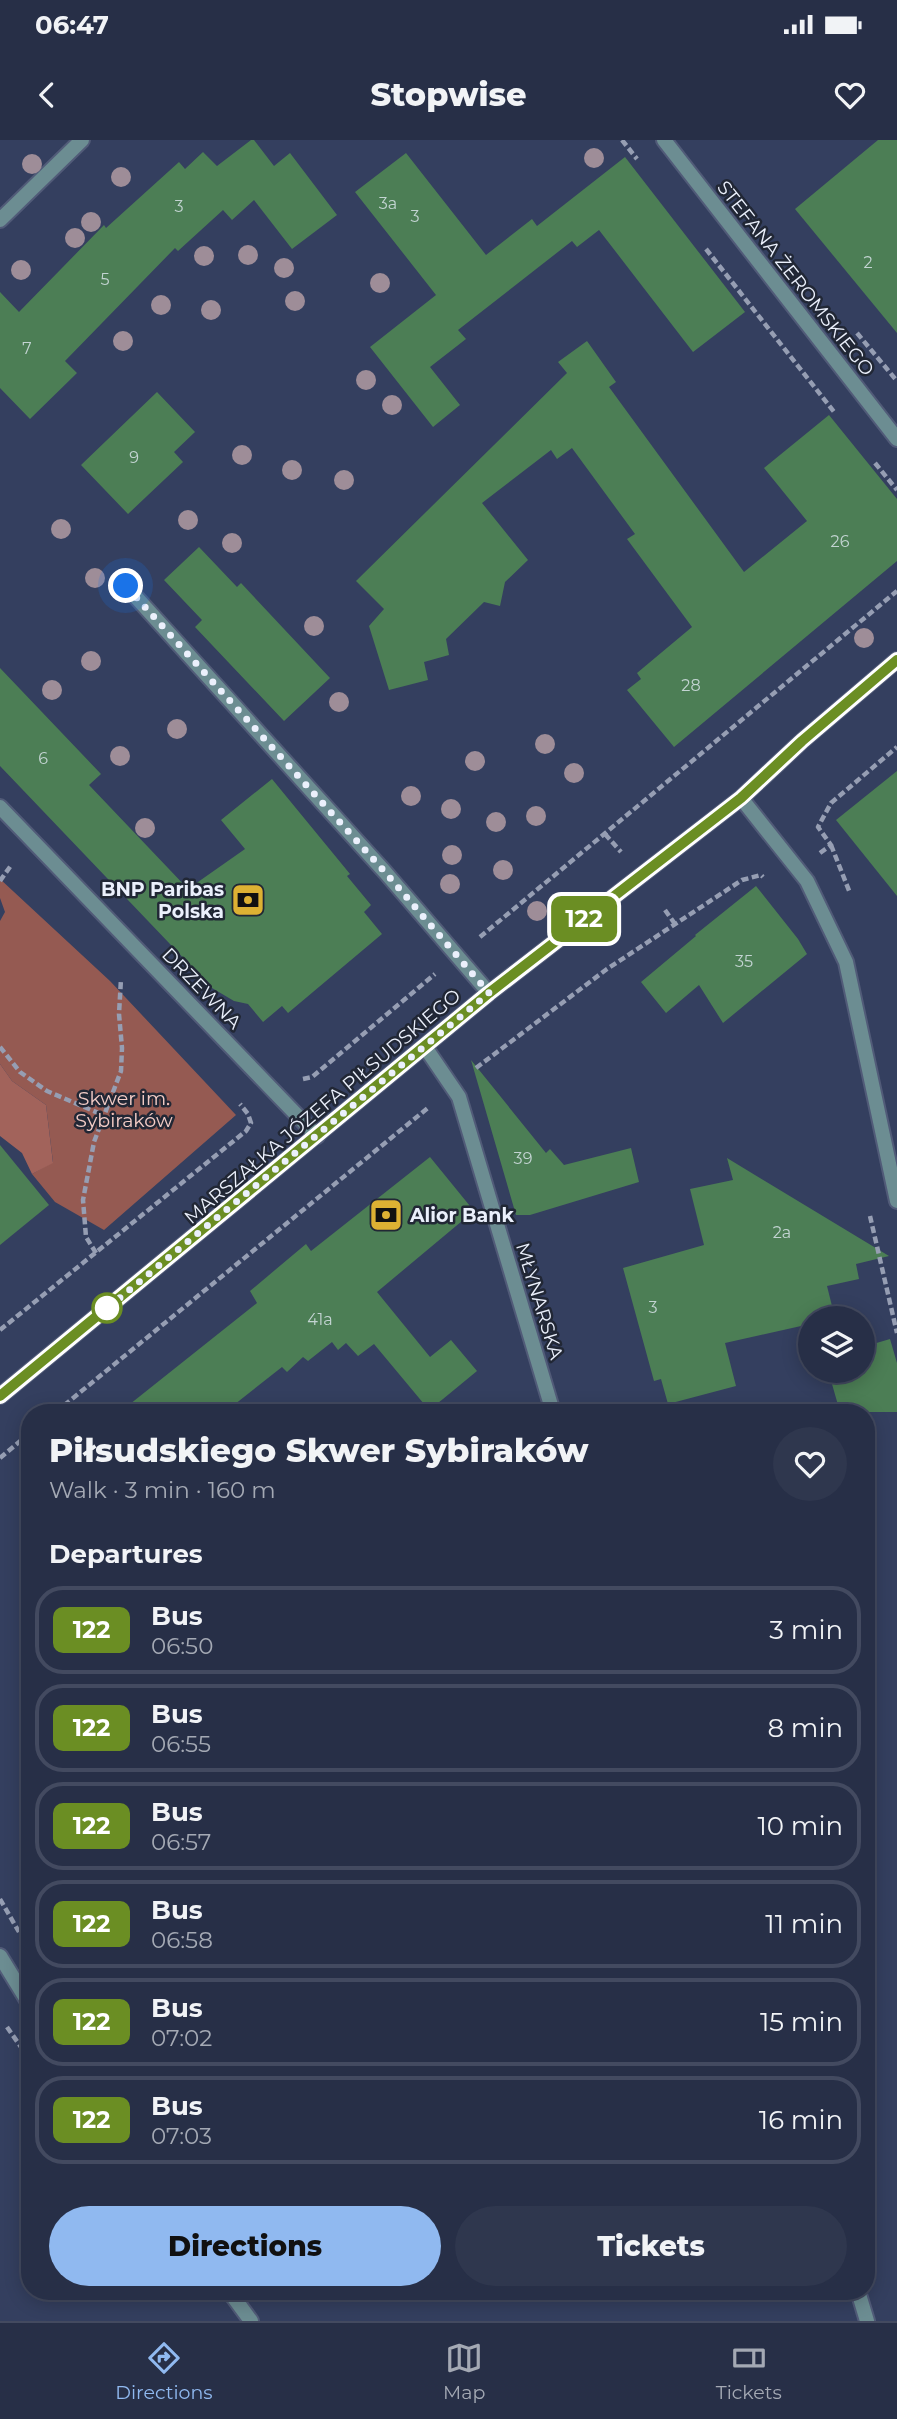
<!DOCTYPE html>
<meta charset="utf-8">
<style>
:root{--surface:#272f47;--page:#2f374e;--text:#f1f3f6;--muted:#a4a9b4;--line:#434a60;--accent:#90b9f0}
body{margin:0;font-family:Montserrat,sans-serif;background:var(--page);color:var(--text);height:100vh;display:flex;flex-direction:column;font-size:26px;white-space:nowrap}
*{box-sizing:border-box;margin:0}
p{font-size:23px;color:var(--muted)}
.icon{flex:none;width:38px;height:38px;fill:none;stroke:currentColor;stroke-width:2;stroke-linecap:round;stroke-linejoin:round}
.map{position:relative;flex:1;overflow:hidden}
.sheet{position:absolute;left:21px;top:1264px;width:854px;height:896px;display:flex;flex-direction:column;background:var(--surface);border-radius:28px;box-shadow:0 4px 18px #0003,0 0 0 2px var(--line)}
.sheet>*{flex:none}
.badge{padding:0 14px;border-radius:10px;font-size:24px;line-height:46px}
.fabs{position:absolute;left:798px;top:1166px;display:grid;gap:14px}
.fabs a{display:grid;place-items:center;width:77px;height:77px;border-radius:50%;background:var(--surface);box-shadow:0 4px 18px #0003,0 0 0 2px var(--line);font-size:35px}
.you{position:absolute;width:35px;height:35px;margin:-18px;border:5px solid #fff;border-radius:50%;background:#1a73e8;box-shadow:0 0 0 10px #1a73e833}
.map>.badge{position:absolute;translate:-50% -50%;box-shadow:0 0 0 4px #fff}
h2{padding:0 28px;font-size:26px;line-height:63px}
.round{display:grid;place-items:center;flex:none;width:74px;height:74px;border-radius:37px;background:var(--page)}
.headline{display:flex;align-items:center;justify-content:space-between;height:119px;padding:0 28px}
h1{font-size:33px;font-weight:800;line-height:52px}
.action{display:flex;gap:14px;margin-top:auto;padding:14px 28px}
.action a{flex:1;height:80px;border-radius:42px;background:var(--accent);color:#111;font-size:28px;font-weight:800;line-height:80px;text-align:center}
.action a+a{background:var(--page);color:var(--text)}
ul{padding:0;list-style:none}
li{display:flex;align-items:center;gap:21px;height:88px;margin:0 14px 10px;padding:0 14px;border:4px solid var(--line);border-radius:28px}
li div{flex:1}
li b{display:block;font-size:26px}
li em{font-style:normal}
li .badge{min-width:77px;font-weight:700;text-align:center}
.status{display:flex;justify-content:space-between;align-items:center;height:49px;padding:0 35px;background:var(--surface);direction:ltr}
.status svg{height:19px;fill:currentColor}
header{display:flex;justify-content:space-between;align-items:center;height:91px;padding:0 28px;background:var(--surface);font-size:32px;font-weight:800}
.tabs{display:flex;justify-content:space-around;align-items:center;height:98px;border-top:2px solid var(--line);background:var(--surface);font-size:19px;color:var(--muted)}
.tabs a{display:grid;justify-items:center;gap:4px}
.tabs .current{color:var(--accent)}
.map>svg:first-child{display:block}
.green{fill:#955a52}
.forest{fill:#a2635b}
.building{fill:#4c7e55}
.lines{fill:none;stroke-linecap:round;stroke-linejoin:round}
.lane-casing{stroke:#515b78;stroke-width:18}
.street-casing{stroke:#515b78;stroke-width:18}
.secondary-casing{stroke:#515b78;stroke-width:18}
.path{stroke:#969eb3;stroke-width:4.5;stroke-dasharray:7 3.5;stroke-linecap:butt}
.lane{stroke:#6c8d92;stroke-width:14}
.street{stroke:#6c8d92;stroke-width:14}
.secondary{stroke:#82b7c0;stroke-width:14}
.tree{fill:#9e8d98}
.line-casing{stroke:#fff;stroke-width:16}
.line{stroke:#6b8e23;stroke-width:10}
.walk{stroke:#ebf0fc;stroke-width:7;stroke-dasharray:0 12.6}
.stop-dot{fill:#fff;stroke:#6b8e23;stroke-width:3.5}
.labels{text-anchor:middle;stroke-width:5;stroke-linejoin:round;paint-order:stroke}
.number-label{font-size:16px;fill:#c3d4d2}
.street-label{font-size:19px;fill:#ebf0fc;stroke:#212735}
.poi-label{font-size:19px;font-weight:bold;fill:#ebf0fc;stroke:#212735;text-anchor:end}
.park-label{font-size:19px;fill:#f4cdc7;stroke:#212735}
</style>
<div class="status"><b>06:47</b><svg viewBox="0 0 49 12"><path d="M0 12V9h3v3zM5 12V6h3v6zM10 12V3h3v9zM15 12V0h3v12zM26 1h20v11H26zM47 4h2v5h-2z"/></svg></div>
<header><svg class="icon" aria-label="back" viewBox="0 0 24 24"><path d="M15 5l-7 7 7 7"/></svg>Stopwise<svg class="icon" aria-label="heart" viewBox="0 0 24 24"><path d="M12 20l-8-8c-3-5 5-10 8-4 3-6 11-1 8 4z"/></svg></header>
<div class="map">
<svg width="897" height="2181" viewBox="0 0 897 2181">
<rect width="100%" height="100%" fill="#343f5f"/>
<polygon class="green" points="0,739 110,841 236,975 104,1090 55,1062 32,1034 53,1022 46,965 12,941 0,924 0,781 5,772 0,758"/>
<polygon class="forest" points="0,924 12,941 46,965 53,1023 32,1034 22,1013 0,996"/>
<g class="building">
<polygon points="251,0 254,0 274,26 290,13 337,75 292,109 254,60 232,80 223,70 178,111 175,108 65,221 77,233 30,279 0,248 0,152 19,172 104,85 106,88 179,22 185,29 203,12 217,26"/>
<polygon points="878,0 897,0 897,193 795,69"/>
<polygon points="406,13 486,115 532,79 537,86 625,17 745,172 693,212 599,90 577,107 572,101 458,190 466,199 430,227 460,265 433,287 370,207 436,155 355,52"/>
<polygon points="587,201 616,242 609,247 744,432 807,381 764,328 829,275 897,359 897,421 674,607 627,550 641,539 637,533 692,487 627,399 635,394 572,308 557,319 551,310 482,363 528,420 505,442 500,466 484,462 446,499 449,515 424,522 428,540 389,550 369,486 384,469 356,441 567,233 558,222"/>
<polygon points="157,252 195,292 174,312 183,322 128,374 81,325"/>
<polygon points="199,407 237,447 241,443 330,538 284,581 195,487 202,480 164,440"/>
<polygon points="0,528 101,634 89,645 188,749 245,709 221,680 272,639 350,734 347,736 371,765 364,772 382,794 288,873 282,866 263,882 248,864 234,861 212,848 0,626"/>
<polygon points="897,631 897,756 836,680"/>
<polygon points="756,746 798,799 807,814 723,883 699,845 666,873 641,842 696,796 695,795"/>
<polygon points="471,920 546,1013 550,1009 564,1025 631,1008 639,1042 530,1075 516,1075"/>
<polygon points="0,1005 49,1065 0,1105"/>
<polygon points="430,1017 474,1071 377,1152 430,1217 451,1200 477,1231 443,1259 429,1270 374,1204 358,1216 346,1203 338,1210 332,1202 308,1221 303,1217 287,1232 282,1227 225,1272 120,1272 257,1163 250,1151 306,1104 311,1111"/>
<polygon points="727,1018 889,1116 856,1124 859,1139 827,1146 835,1178 810,1178 810,1184 725,1203 736,1246 668,1264 661,1239 654,1241 623,1128 704,1105 690,1049 733,1040"/>
<polygon points="890,1199 897,1223 897,1272 840,1272 828,1230 863,1230 863,1207"/>
</g>
<g class="lines">
<defs>
<polyline id="lane" points="126,446 385,732 489,853"/>
<g id="street">
<polyline points="664,0 897,299"/>
<polyline points="0,80 82,0"/>
<polyline points="741,658 807,741 846,822 897,1061"/>
<polyline points="0,667 317,996"/>
<polyline points="425,907 459,957 553,1272"/>
<polyline points="0,1816 30,1865"/>
<polyline points="229,2151 251,2181"/>
<polyline points="858,2151 867,2181"/>
</g>
<polyline id="secondary" points="0,1256 489,853 741,658 802,601 897,520"/>
</defs>
<use href="#lane" class="lane-casing"/>
<use href="#street" class="street-casing"/>
<use href="#secondary" class="secondary-casing"/>
<g class="path">
<polyline points="622,0 637,19"/>
<polyline points="706,109 835,273"/>
<polyline points="857,193 897,241"/>
<polyline points="875,323 897,350"/>
<polyline points="605,694 621,712"/>
<polyline points="831,705 850,753"/>
<polyline points="820,713 831,705 818,687 831,663 897,607"/>
<polyline points="0,741 12,724"/>
<polyline points="665,770 675,784"/>
<polyline points="480,797 897,451"/>
<polyline points="0,907 20,932 47,951 103,975"/>
<polyline points="476,928 607,829 742,740 761,735 763,737"/>
<polyline points="303,939 312,937 435,834"/>
<polyline points="870,1076 897,1193"/>
<polyline points="96,1113 86,1097 83,1060 94,1002 121,931 122,908 119,874 121,839"/>
<polyline points="0,1190 246,991 251,983 248,974 240,964"/>
<polyline points="56,1272 429,967"/>
<polyline points="0,1318 30,1293"/>
<polyline points="0,1759 19,1792"/>
<polyline points="7,1887 30,1920"/>
</g>
<use href="#lane" class="lane"/>
<use href="#street" class="street"/>
<use href="#secondary" class="secondary"/>
</g>
<g class="tree">
<circle cx="594" cy="18" r="10"/>
<circle cx="32" cy="24" r="10"/>
<circle cx="121" cy="37" r="10"/>
<circle cx="91" cy="82" r="10"/>
<circle cx="75" cy="98" r="10"/>
<circle cx="248" cy="115" r="10"/>
<circle cx="204" cy="116" r="10"/>
<circle cx="284" cy="128" r="10"/>
<circle cx="21" cy="130" r="10"/>
<circle cx="380" cy="143" r="10"/>
<circle cx="295" cy="161" r="10"/>
<circle cx="161" cy="165" r="10"/>
<circle cx="211" cy="170" r="10"/>
<circle cx="123" cy="201" r="10"/>
<circle cx="366" cy="240" r="10"/>
<circle cx="392" cy="265" r="10"/>
<circle cx="242" cy="315" r="10"/>
<circle cx="292" cy="330" r="10"/>
<circle cx="344" cy="340" r="10"/>
<circle cx="188" cy="380" r="10"/>
<circle cx="61" cy="389" r="10"/>
<circle cx="232" cy="403" r="10"/>
<circle cx="95" cy="438" r="10"/>
<circle cx="314" cy="486" r="10"/>
<circle cx="864" cy="498" r="10"/>
<circle cx="91" cy="521" r="10"/>
<circle cx="52" cy="550" r="10"/>
<circle cx="339" cy="562" r="10"/>
<circle cx="177" cy="589" r="10"/>
<circle cx="545" cy="604" r="10"/>
<circle cx="120" cy="616" r="10"/>
<circle cx="475" cy="621" r="10"/>
<circle cx="574" cy="633" r="10"/>
<circle cx="411" cy="656" r="10"/>
<circle cx="451" cy="669" r="10"/>
<circle cx="536" cy="676" r="10"/>
<circle cx="496" cy="682" r="10"/>
<circle cx="145" cy="688" r="10"/>
<circle cx="452" cy="715" r="10"/>
<circle cx="503" cy="730" r="10"/>
<circle cx="450" cy="744" r="10"/>
<circle cx="537" cy="771" r="10"/>
</g>
<g class="lines">
<defs>
<polyline id="line" points="0,1256 489,853 741,658 802,601 897,520"/>
</defs>
<use href="#line" class="line-casing"/>
<use href="#line" class="line"/>
<polyline class="walk" points="107,1168 99,1175 489,853 385,732 126,446"/>
</g>
<defs>
<symbol id="bank-square" viewBox="-11 -11 22 22"><rect x="-9" y="-9" width="18" height="18" rx="4" fill="#ddb133" stroke="#212735"/><path d="M-6-4H6V4H-6ZM0-2.3a2.3 2.3 0 1 0 0 4.6a2.3 2.3 0 1 0 0-4.6Z" fill="#111"/></symbol>
</defs>
<g fill-rule="evenodd">
<use href="#bank-square" x="229" y="741" width="38" height="38"/>
<use href="#bank-square" x="367" y="1056" width="38" height="38"/>
</g>
<circle class="stop-dot" cx="107" cy="1168" r="14"/>
<g class="labels">
<g class="number-label">
<text x="388" y="69">3a</text>
<text x="179" y="72">3</text>
<text x="415" y="82">3</text>
<text x="868" y="128">2</text>
<text x="105" y="145">5</text>
<text x="27" y="214">7</text>
<text x="134" y="323">9</text>
<text x="840" y="407">26</text>
<text x="691" y="551">28</text>
<text x="43" y="624">6</text>
<text x="744" y="827">35</text>
<text x="523" y="1024">39</text>
<text x="782" y="1098">2a</text>
<text x="653" y="1173">3</text>
<text x="320" y="1185">41a</text>
</g>
<g class="street-label">
<text transform="translate(796 138) rotate(52)" y="7">STEFANA ŻEROMSKIEGO</text>
<text transform="translate(202 848) rotate(46)" y="7">DRZEWNA</text>
<text transform="translate(322 966) rotate(-40)" y="7">MARSZAŁKA JÓZEFA PIŁSUDSKIEGO</text>
<text transform="translate(540 1161) rotate(73)" y="7">MŁYNARSKA</text>
</g>
<g class="poi-label">
<text x="224" y="756">BNP Paribas<tspan x="224" dy="22">Polska</tspan></text>
<text x="410" y="1082" text-anchor="start">Alior Bank</text>
</g>
<g class="park-label">
<text x="124" y="965">Skwer im.<tspan x="124" dy="22">Sybiraków</tspan></text>
</g>
</g>
</svg>
<div class="fabs">
<a><svg class="icon" aria-label="layers" viewBox="0 0 24 24"><path d="M12 4l9 5-9 5-9-5zM3 14l9 5 9-5"/></svg></a>
</div>
<div class="you" style="left:126px;top:446px"></div>
<b class="badge" style="left:584px;top:779px;background:#6b8e23;color:#fff">122</b>
<section class="sheet">
<div class="headline"><div><h1>Piłsudskiego Skwer Sybiraków</h1><p>Walk · 3 min · 160 m</p></div><a class="round"><svg class="icon" aria-label="heart" viewBox="0 0 24 24"><path d="M12 20l-8-8c-3-5 5-10 8-4 3-6 11-1 8 4z"/></svg></a></div>
<h2>Departures</h2>
<ul>
<li><span class="badge" style="background:#6b8e23;color:#fff">122</span><div><b>Bus</b><p>06:50</p></div><em>3 min</em></li>
<li><span class="badge" style="background:#6b8e23;color:#fff">122</span><div><b>Bus</b><p>06:55</p></div><em>8 min</em></li>
<li><span class="badge" style="background:#6b8e23;color:#fff">122</span><div><b>Bus</b><p>06:57</p></div><em>10 min</em></li>
<li><span class="badge" style="background:#6b8e23;color:#fff">122</span><div><b>Bus</b><p>06:58</p></div><em>11 min</em></li>
<li><span class="badge" style="background:#6b8e23;color:#fff">122</span><div><b>Bus</b><p>07:02</p></div><em>15 min</em></li>
<li><span class="badge" style="background:#6b8e23;color:#fff">122</span><div><b>Bus</b><p>07:03</p></div><em>16 min</em></li>
</ul>
<div class="action"><a>Directions</a><a>Tickets</a></div>
</section>
</div>
<nav class="tabs">
<a class="current"><svg class="icon" aria-label="directions" viewBox="0 0 24 24"><path d="M12 3l9 9-9 9-9-9zM9 14v-3h6M13 9l2 2-2 2"/></svg>Directions</a>
<a><svg class="icon" aria-label="map" viewBox="0 0 24 24"><path d="M3 6l6-2 6 2 6-2v14l-6 2-6-2-6 2zM9 4v14M15 6v14"/></svg>Map</a>
<a><svg class="icon" aria-label="tickets" viewBox="0 0 24 24"><path d="M3 7h18v10H3zM15 7v10"/></svg>Tickets</a>
</nav>
